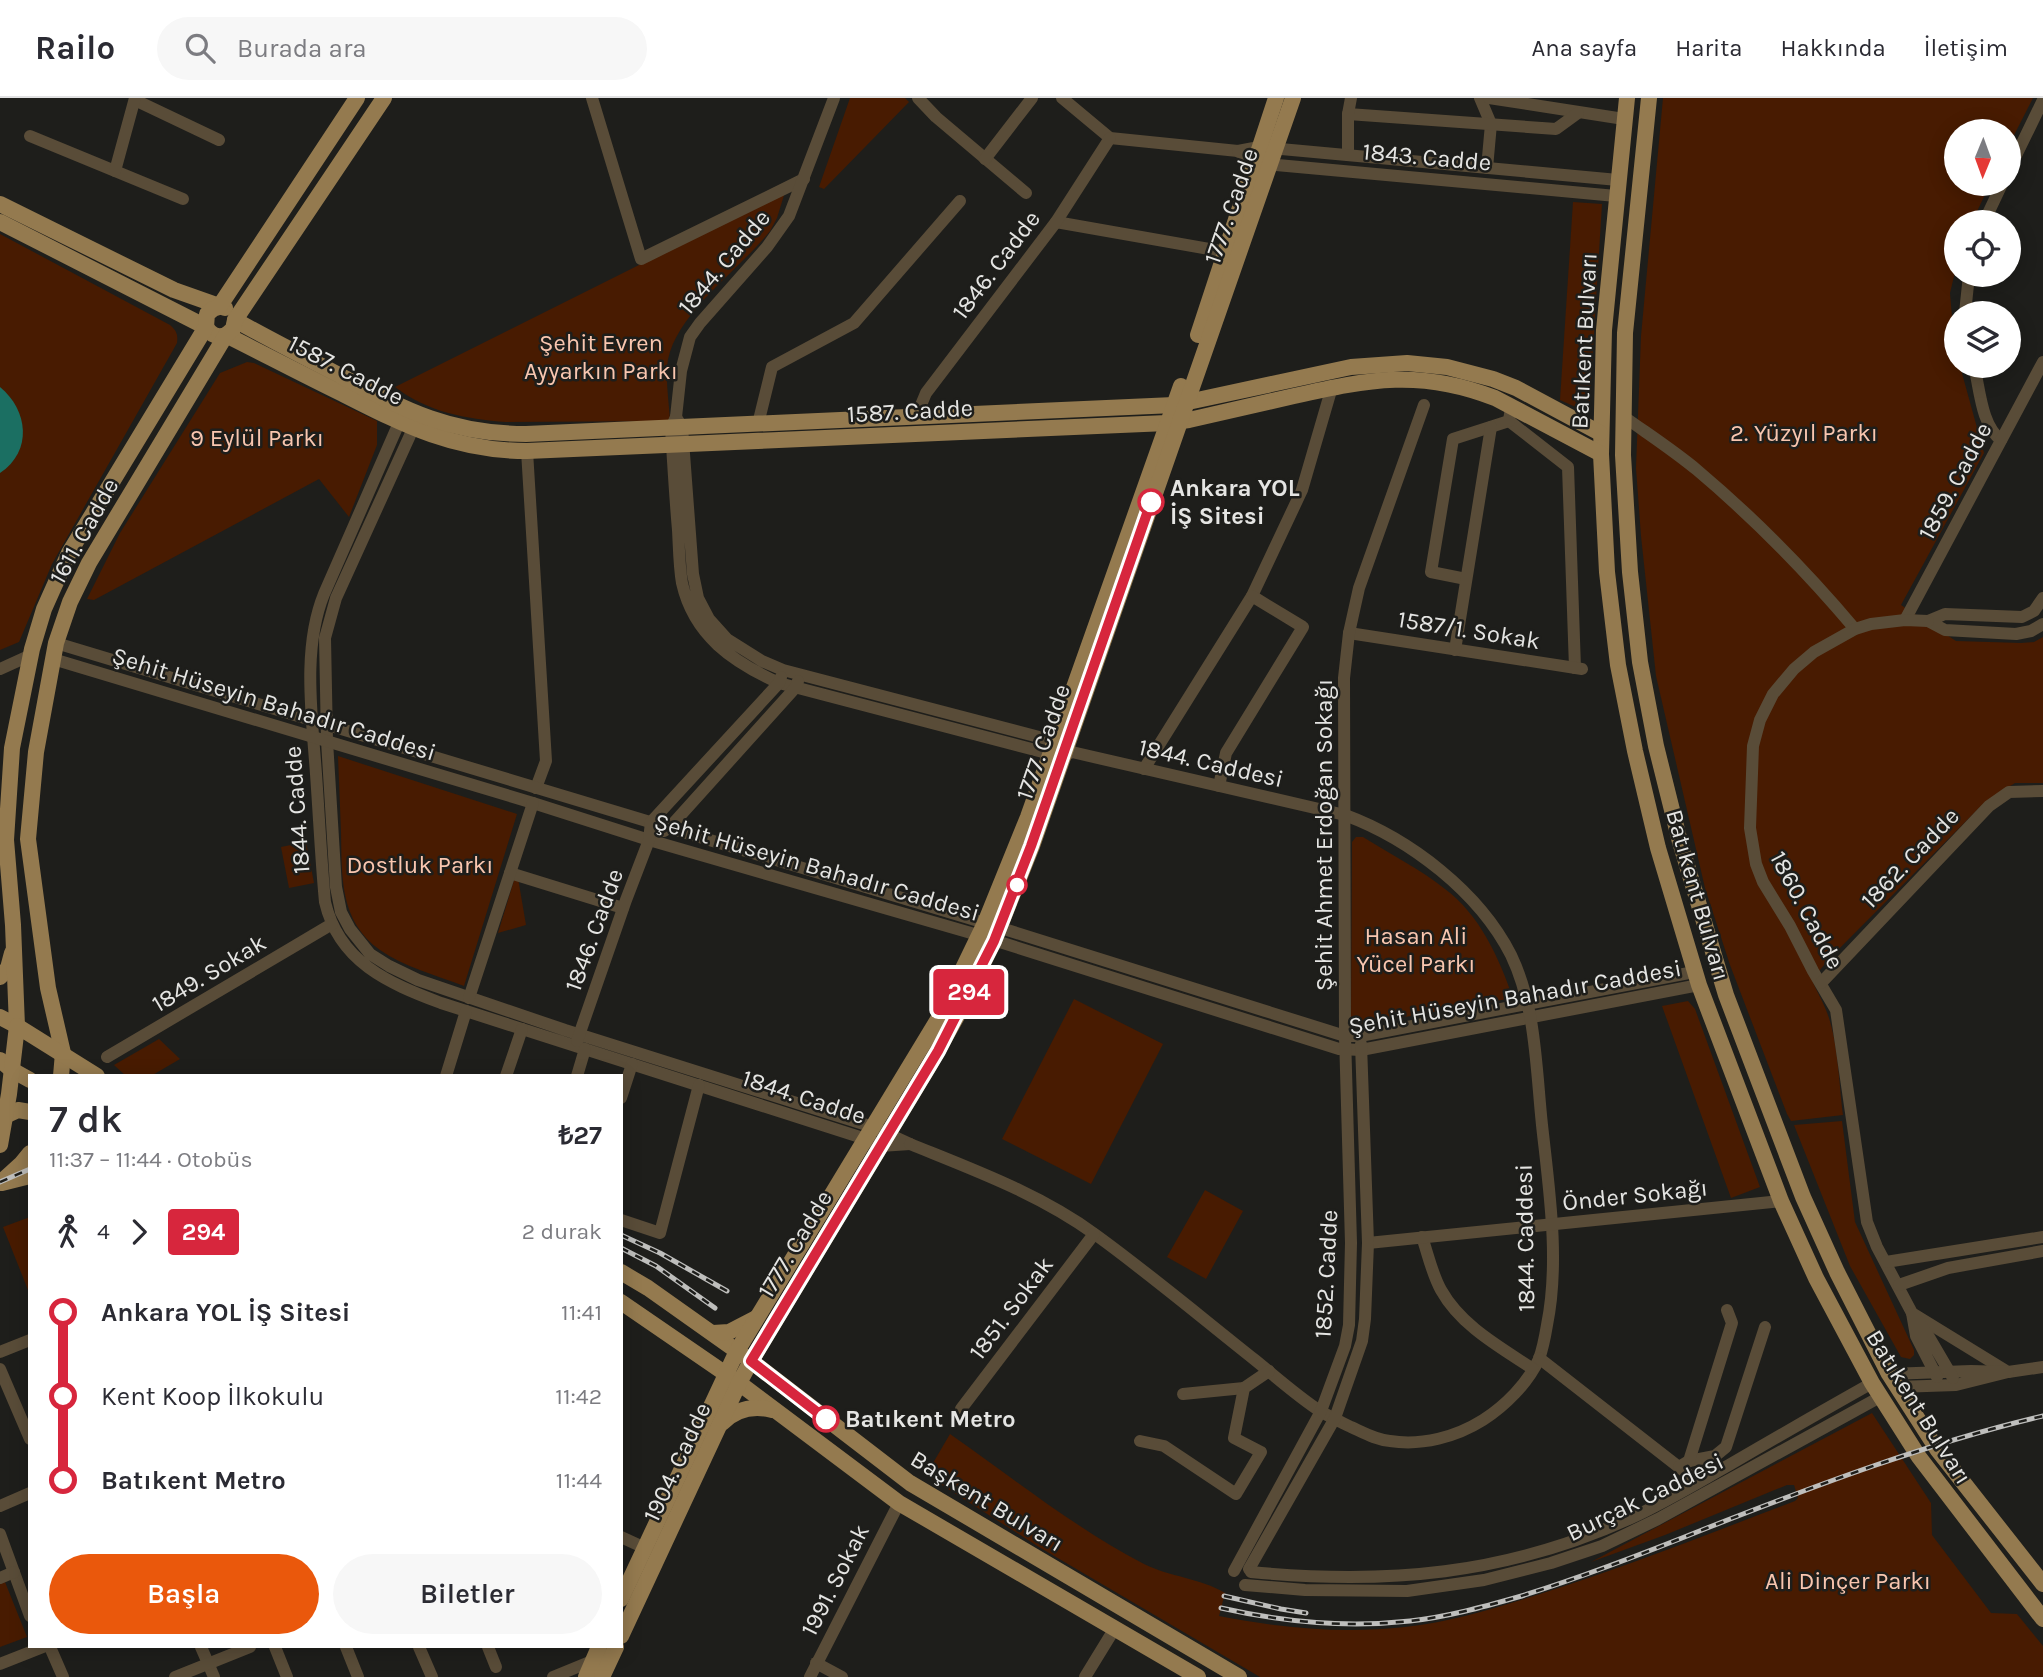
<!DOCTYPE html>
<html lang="tr">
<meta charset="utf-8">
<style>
:root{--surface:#fff;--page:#f7f7f7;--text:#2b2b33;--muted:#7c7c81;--line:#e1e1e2;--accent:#ea580c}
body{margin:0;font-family:Karla,sans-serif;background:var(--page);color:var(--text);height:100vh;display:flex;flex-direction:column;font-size:26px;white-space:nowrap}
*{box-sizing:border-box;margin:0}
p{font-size:23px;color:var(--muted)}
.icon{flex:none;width:38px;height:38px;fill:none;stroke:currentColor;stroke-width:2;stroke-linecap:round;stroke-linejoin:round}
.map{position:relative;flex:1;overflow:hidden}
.side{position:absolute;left:28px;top:976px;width:595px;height:574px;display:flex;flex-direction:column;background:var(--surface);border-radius:0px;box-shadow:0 4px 18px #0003}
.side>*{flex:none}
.badge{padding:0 14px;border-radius:5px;font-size:24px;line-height:46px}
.needle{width:46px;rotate:181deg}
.tools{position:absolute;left:1944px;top:21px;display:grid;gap:14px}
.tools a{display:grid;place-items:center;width:77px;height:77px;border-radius:50%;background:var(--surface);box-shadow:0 4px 18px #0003;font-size:35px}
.map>.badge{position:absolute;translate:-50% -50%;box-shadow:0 0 0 4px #fff}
.legs{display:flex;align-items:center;gap:10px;height:77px;padding:0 21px;font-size:23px}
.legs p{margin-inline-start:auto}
.summary{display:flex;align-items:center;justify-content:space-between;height:119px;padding:0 21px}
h1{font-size:38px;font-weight:600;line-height:52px}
.primary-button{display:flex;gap:14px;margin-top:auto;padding:14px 21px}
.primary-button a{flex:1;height:80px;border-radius:42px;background:var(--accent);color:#fff;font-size:28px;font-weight:600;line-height:80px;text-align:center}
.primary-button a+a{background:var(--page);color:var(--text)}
ul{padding:0 21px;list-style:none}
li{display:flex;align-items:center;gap:24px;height:84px;font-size:26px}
li i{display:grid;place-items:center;width:10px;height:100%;margin:0 9px;background:currentColor}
li i::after{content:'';width:18px;height:18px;margin:-9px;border:5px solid;border-radius:50%;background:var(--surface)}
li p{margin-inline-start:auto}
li:first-child i{background:linear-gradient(#0000 50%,currentColor 0)}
li:last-child i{background:linear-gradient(currentColor 50%,#0000 0)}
header{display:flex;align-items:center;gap:42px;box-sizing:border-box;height:98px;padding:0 35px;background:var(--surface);border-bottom:2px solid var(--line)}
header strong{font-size:33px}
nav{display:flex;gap:38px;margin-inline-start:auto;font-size:24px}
.search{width:490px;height:63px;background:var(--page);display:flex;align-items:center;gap:18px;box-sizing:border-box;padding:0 24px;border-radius:38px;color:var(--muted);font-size:26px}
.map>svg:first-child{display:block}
.green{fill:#481b01}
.water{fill:#1b6f62}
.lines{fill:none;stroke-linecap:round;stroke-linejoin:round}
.minor{stroke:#594c38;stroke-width:12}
.major{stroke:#947a4f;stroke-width:16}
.rail-casing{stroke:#bebebc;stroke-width:5}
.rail{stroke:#1e1e1b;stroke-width:2.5;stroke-dasharray:8;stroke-linecap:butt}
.line-1-casing{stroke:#fff;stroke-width:16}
.line-1{stroke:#d7263d;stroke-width:10}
.stop-1-dot{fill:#fff;stroke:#d7263d;stroke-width:3.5}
.labels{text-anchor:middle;stroke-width:5;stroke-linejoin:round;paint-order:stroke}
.street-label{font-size:24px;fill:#e5e5e3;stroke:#1e1e1b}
.park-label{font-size:24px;fill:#f9c6af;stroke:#1e1e1b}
.stop-label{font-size:24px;font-weight:bold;fill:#e5e5e3;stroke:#1e1e1b;text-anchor:start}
</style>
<header>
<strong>Railo</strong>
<div class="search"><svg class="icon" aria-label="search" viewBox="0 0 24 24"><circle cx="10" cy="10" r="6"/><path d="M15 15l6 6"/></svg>Burada ara</div>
<nav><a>Ana sayfa</a><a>Harita</a><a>Hakkında</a><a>İletişim</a></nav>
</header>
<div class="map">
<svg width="2043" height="1579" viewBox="0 0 2043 1579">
<rect width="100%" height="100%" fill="#1e1e1b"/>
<g class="green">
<polygon points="850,0 905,0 909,4 824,91 819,89"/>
<path d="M 1663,0 L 2033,0 L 2009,47 L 2009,33 L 1956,33 L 1956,86 L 1990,86 L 1972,124 L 1956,124 L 1956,170 L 1950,195 L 1956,268 L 1960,268 L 1984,355 L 1901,507 L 1956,543 L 2021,545 L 2034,544 L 2043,539 L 2043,685 L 2015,685 L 1985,704 L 1828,862 L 1812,882 C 1816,892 1822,902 1826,912 C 1838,940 1839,986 1843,1017 L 1791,1023 L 1787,1016 L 1730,867 L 1705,790 L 1656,578 L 1641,438 L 1636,370 L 1641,238 Z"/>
<path d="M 785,94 L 777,120 L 770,133 C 740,172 671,218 667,269 C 666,286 669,305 670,323 L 506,324 C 466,321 427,314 395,289 Z"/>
<polygon points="1573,104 1602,106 1589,315 1560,302"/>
<path d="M 0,136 L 170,227 C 177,233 178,237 177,245 L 52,466 L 19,544 L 0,552 Z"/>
<polygon points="247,264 254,265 377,323 377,347 349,419 319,381 94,502 87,501 120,435 220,275"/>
<path d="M 338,658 L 517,716 L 464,888 C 436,877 404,869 380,852 C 339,823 342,778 341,734 C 340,709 339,683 338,658 Z"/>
<path d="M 1356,739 L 1363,739 C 1390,756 1420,771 1445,791 C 1480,817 1499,860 1513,900 L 1359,927 L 1353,924 L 1351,919 L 1352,744 Z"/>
<polygon points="306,744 314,785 289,790 281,749"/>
<polygon points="515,779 518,780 526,827 498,835"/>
<polygon points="1074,901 1163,946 1091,1086 1002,1041"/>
<polygon points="1688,903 1695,911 1760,1089 1731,1100 1662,908"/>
<polygon points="159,941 180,961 151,978 126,978 114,967"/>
<polygon points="1842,1023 1855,1124 1914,1252 1914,1257 1910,1261 1901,1259 1850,1168 1794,1027"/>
<polygon points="1205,1092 1243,1113 1206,1181 1167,1159"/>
<polygon points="30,1119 30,1197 3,1129"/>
<path d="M 1872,1315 L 1931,1405 L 1932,1437 L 1991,1515 L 2017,1516 L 2043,1548 L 2043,1579 L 1260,1579 L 1039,1449 L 926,1377 L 950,1336 C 1013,1380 1075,1430 1144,1466 C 1170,1479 1200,1480 1225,1495 L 1219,1518 C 1280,1530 1343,1536 1405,1529 C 1451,1524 1496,1510 1540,1496 C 1626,1469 1711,1435 1795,1403 L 1798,1400 L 1794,1387 L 1787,1387 L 1665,1437 L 1591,1464 Z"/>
<polygon points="5,1484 27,1539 0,1549 0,1486"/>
</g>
<path class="water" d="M 0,289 C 28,312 33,353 0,375 Z"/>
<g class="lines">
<g class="minor">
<polyline points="592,0 641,161 804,81"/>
<polyline points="918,0 936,19 1026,95"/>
<polyline points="1062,0 1110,40 1238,53"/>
<polyline points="1480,0 1491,26 1487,70"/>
<polyline points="1489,0 1624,21"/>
<polyline points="135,2 219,42"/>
<polyline points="1348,16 1556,31 1578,15"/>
<polyline points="30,38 183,101"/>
<polyline points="1348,57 1348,16 1351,0"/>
<polyline points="985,61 1032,0"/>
<polyline points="2009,72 2043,2"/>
<polyline points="115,73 135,0"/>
<polyline points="1616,98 1255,65 1238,53 1259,49 1618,82"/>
<polyline points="1056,124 1226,154"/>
<polyline points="1984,124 2002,86"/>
<polyline points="1965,215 1969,177"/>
<path d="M 1974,268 C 1980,291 1981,327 2001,342"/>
<polyline points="1511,309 1509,323 1568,369 1575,570"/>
<path d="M 402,318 L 324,496 C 302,550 312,618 316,676 C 319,718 321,761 325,804 C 339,864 388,885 441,905 L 866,1041 L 880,1048 L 910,1046 L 873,1029 L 565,932 L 418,882 L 389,868 L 370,856 L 350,831 L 341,814 L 336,789 L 327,643 L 325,540 L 336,500 L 417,322"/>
<path d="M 1623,318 C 1648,336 1673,352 1697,372 C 1754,420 1807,474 1855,531"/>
<path d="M 676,319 L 682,329 L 693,476 L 698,500 L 709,521 L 727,541 L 762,563 L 783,572 L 1066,646 L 1072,654 L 1062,659 L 779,585 C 733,564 694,538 682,485 C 679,468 679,449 678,432 C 675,398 673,364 671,330 Z"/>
<polyline points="676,319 681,273 690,239 700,225 767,149 789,118 834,0"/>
<polyline points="919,319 921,307 926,295 1056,124 1110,40"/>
<polyline points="758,326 772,269 854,225 960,103"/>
<polyline points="527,353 546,663 536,690"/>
<polyline points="1466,481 1431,474 1453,341 1509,323"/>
<polyline points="2043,500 2034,513 2022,519 1945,516 1928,523 1945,532 2016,536 2031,533 2043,526"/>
<polyline points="1905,522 2043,264"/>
<polyline points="1928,523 1905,522 1871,526 1855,531 1814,554 1794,571 1773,596 1760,622 1753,648 1750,730 1756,766 1763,784 1790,828 1813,873 1836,912 1867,1124 1877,1149 1912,1215 2008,1274 2043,1269"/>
<polyline points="1349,535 1582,571"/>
<polyline points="56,545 985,825 1345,938 1360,938 1694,874"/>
<polyline points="1455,552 1491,329"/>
<polyline points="53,561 533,705 649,742 971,835 1339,951 1361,952 1699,887"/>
<polyline points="0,571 31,557"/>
<polyline points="1144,671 1252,498 1302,392 1332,289"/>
<polyline points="1219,688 1226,655 1303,529 1252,498"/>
<polyline points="664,733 670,729 796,589 798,583"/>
<polyline points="510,775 623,810"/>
<polyline points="1821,885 1989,708 2009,694 2043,693"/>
<polyline points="469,900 533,705"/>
<polyline points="577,943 626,802 649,742 651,724 779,585 781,579"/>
<polyline points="107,959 332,826"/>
<polyline points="446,978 466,913"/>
<polyline points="506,978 522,931"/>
<polyline points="577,978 585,951"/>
<polyline points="621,1000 632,966"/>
<path d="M 910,1046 C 974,1072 1040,1096 1096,1137 C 1151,1177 1202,1220 1255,1262 C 1276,1279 1297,1298 1320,1313 C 1330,1319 1341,1324 1351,1329 C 1364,1335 1376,1342 1390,1343 C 1422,1348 1456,1339 1483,1322 C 1505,1308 1528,1285 1539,1261 C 1543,1250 1545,1239 1547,1227 C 1560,1163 1549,1091 1542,1027 C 1536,970 1536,909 1511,857 C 1479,794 1410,741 1345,717 L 1072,654"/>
<polyline points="621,1122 660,1135 699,987"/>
<path d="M 1422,1139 C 1428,1156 1432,1176 1441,1192 C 1461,1228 1500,1249 1533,1271"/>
<polyline points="1368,1145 1781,1103"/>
<polyline points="1886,1164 2043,1139"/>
<polyline points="1899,1187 1948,1170 2043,1153"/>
<polyline points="0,1254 30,1242"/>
<polyline points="1539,1260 1698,1384"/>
<polyline points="0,1271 30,1341"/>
<polyline points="1889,1276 1971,1273 2008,1274 1956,1287 1897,1289"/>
<polyline points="1937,1279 1916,1238 1912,1215 1929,1239 1953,1280"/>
<polyline points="1183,1296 1244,1290"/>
<polyline points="961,1311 1094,1136"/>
<polyline points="1140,1343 1164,1348 1236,1396 1261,1354 1234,1340 1244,1290 1269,1273"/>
<polyline points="1689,1363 1715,1358 1726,1349 1765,1229"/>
<polyline points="1679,1369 1689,1363 1732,1225 1727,1212"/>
<polyline points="0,1408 30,1395"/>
<polyline points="0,1436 30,1518"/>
<polyline points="621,1439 645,1450"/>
<polyline points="1249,1471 1335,1320 1362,1243 1365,1221 1368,1145 1361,946"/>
<polyline points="1234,1473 1321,1313 1345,1248 1349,1227 1351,1145 1345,938 1344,580 1349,535 1359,490 1424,307"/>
<path d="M 1251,1474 C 1387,1487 1505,1477 1631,1420 C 1664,1405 1697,1385 1729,1367 C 1777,1339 1824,1312 1872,1285"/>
<polyline points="0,1480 14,1474"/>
<polyline points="1245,1487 1305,1492 1407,1493 1484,1482 1551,1465 1602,1448 1658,1421 1880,1299"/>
<polyline points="50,1549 63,1579"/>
<polyline points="201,1549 214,1579"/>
<polyline points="275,1549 287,1579"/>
<polyline points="346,1549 358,1579"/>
<polyline points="419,1549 432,1579"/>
<polyline points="488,1549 496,1569"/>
<polyline points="816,1565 842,1579"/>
<polyline points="0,1566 43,1549"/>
<polyline points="175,1579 250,1549"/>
<polyline points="553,1579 592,1563"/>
<polyline points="810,1579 899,1405"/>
<polyline points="1085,1579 1115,1530"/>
</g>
<g class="major">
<polyline points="1627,0 1604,232 1601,356 1607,474 1618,567 1635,653 1658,750 1699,887 1781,1103 1816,1180 1872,1285 1919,1359 2043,1521"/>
<polyline points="1649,0 1625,235 1623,357 1630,474 1640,564 1656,648 1680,744 1726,897 1803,1099 1837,1174 1889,1276 1937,1351 2043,1486"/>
<polyline points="0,106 174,192 225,210"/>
<path d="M 0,124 L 206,229 C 211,237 217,240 226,237 C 264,256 302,276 341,295 C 404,327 454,353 527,353 L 1167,325 L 1189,322 C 1224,314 1259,306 1294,298 C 1369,281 1421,271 1495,300 L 1601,356"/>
<path d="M 235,222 C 269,241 304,259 339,277 C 405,312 449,336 526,336 L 1174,307 L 1351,269 L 1407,265 L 1447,269 L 1493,281 L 1516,290 L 1600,335"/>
<polyline points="1198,237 1276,0"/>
<polyline points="0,879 8,870 12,855"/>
<polyline points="0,919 17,928 13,827 6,742 12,650 32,551 44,511 69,455 206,229 207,216 213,211 219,209 357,0"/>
<polyline points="0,962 12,972 30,982"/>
<polyline points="61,978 63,955 48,890 28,741 36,654 56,545 70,504 89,465 226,237 233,231 235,222 384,0"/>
<polyline points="5,1018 18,1012 30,1014"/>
<polyline points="0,1047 9,996 17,928 97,978"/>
<polyline points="0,1085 21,1066 30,1055"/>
<polyline points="2,1085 30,1078"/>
<polyline points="621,1174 648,1190 751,1263 910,1385 1239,1579"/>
<polyline points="621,1204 739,1285 899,1405 1198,1579"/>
<polyline points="713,1235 729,1234 756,1220"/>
<path d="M 722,1325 C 736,1311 752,1307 772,1312"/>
<polyline points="621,1501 737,1253 940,918 985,825 1028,719 1181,288"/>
<polyline points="621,1538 739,1285 751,1263 929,968 957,918 994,843 1032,748 1293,0"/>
<polyline points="586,1579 599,1549"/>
<polyline points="602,1579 616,1549"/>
</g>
<defs>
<g id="rail">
<polyline points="0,1084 30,1071"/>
<polyline points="621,1137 660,1155 727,1193"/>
<polyline points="621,1150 656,1168 715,1210"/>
<polyline points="1224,1498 1281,1511 1306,1515"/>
<path d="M 1221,1510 C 1283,1524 1346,1530 1410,1523 C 1447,1519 1483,1509 1518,1499 C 1583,1479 1645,1455 1707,1430 C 1817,1387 1928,1345 2043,1318"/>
</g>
</defs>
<use href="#rail" class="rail-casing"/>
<use href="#rail" class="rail"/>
</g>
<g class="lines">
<defs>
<polyline id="line-1" points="826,1321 751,1263 938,953 994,843 1031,748 1151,404"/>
</defs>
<use href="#line-1" class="line-1-casing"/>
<use href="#line-1" class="line-1"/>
</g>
<g class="stop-1-dot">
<circle cx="1151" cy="404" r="12"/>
<circle cx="1017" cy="787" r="9"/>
<circle cx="826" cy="1321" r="12"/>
</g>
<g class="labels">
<g class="street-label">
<text transform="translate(1427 59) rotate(5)" y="8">1843. Cadde</text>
<text transform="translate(1231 108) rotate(-71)" y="8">1777. Cadde</text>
<text transform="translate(724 164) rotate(-50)" y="8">1844. Cadde</text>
<text transform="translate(996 167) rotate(-53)" y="8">1846. Cadde</text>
<text transform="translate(1584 243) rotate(-87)" y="8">Batıkent Bulvarı</text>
<text transform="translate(346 272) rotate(27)" y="8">1587. Cadde</text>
<text transform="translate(910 313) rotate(-3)" y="8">1587. Cadde</text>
<text transform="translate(1955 383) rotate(-62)" y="8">1859. Cadde</text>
<text transform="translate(84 433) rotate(-61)" y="8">1611. Cadde</text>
<text transform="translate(1469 532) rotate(9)" y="8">1587/1. Sokak</text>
<text transform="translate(274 606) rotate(17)" y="8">Şehit Hüseyin Bahadır Caddesi</text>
<text transform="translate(1043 644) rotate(-71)" y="8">1777. Cadde</text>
<text transform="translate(1211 665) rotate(13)" y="8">1844. Caddesi</text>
<text transform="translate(297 712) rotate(-94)" y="8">1844. Cadde</text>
<text transform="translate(1324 737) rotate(-90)" y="8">Şehit Ahmet Erdoğan Sokağı</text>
<text transform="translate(1910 760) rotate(-46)" y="8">1862. Cadde</text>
<text transform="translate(817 769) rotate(16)" y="8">Şehit Hüseyin Bahadır Caddesi</text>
<text transform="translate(1698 797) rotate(74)" y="8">Batıkent Bulvarı</text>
<text transform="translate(1807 812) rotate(62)" y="8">1860. Cadde</text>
<text transform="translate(594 832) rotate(-70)" y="8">1846. Cadde</text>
<text transform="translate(209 875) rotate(-31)" y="8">1849. Sokak</text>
<text transform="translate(1515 899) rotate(-10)" y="8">Şehit Hüseyin Bahadır Caddesi</text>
<text transform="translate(804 999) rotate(18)" y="8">1844. Cadde</text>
<text transform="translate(1635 1097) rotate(-6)" y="8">Önder Sokağı</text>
<text transform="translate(1525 1140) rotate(-91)" y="8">1844. Caddesi</text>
<text transform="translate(795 1146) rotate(-59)" y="8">1777. Cadde</text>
<text transform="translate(1326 1176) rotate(-87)" y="8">1852. Cadde</text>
<text transform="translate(1011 1210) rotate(-53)" y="8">1851. Sokak</text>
<text transform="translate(1919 1309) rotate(58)" y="8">Batıkent Bulvarı</text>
<text transform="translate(677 1364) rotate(-65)" y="8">1904. Cadde</text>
<text transform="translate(1645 1399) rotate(-26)" y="8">Burçak Caddesi</text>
<text transform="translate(987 1403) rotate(31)" y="8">Başkent Bulvarı</text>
<text transform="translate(835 1482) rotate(-63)" y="8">1991. Sokak</text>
</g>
<g class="park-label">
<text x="601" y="253">Şehit Evren<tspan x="601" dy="28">Ayyarkın Parkı</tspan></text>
<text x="1804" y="343">2. Yüzyıl Parkı</text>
<text x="257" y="348">9 Eylül Parkı</text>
<text x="420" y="775">Dostluk Parkı</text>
<text x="1416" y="846">Hasan Ali<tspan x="1416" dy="28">Yücel Parkı</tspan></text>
<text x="1848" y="1491">Ali Dinçer Parkı</text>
</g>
<g class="stop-label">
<text x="1170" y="398">Ankara YOL<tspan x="1170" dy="28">İŞ Sitesi</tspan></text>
<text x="845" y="1329">Batıkent Metro</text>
</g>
</g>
</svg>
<div class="tools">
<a><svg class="needle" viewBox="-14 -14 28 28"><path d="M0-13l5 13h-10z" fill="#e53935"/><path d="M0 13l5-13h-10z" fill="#7c7c81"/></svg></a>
<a><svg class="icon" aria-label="locate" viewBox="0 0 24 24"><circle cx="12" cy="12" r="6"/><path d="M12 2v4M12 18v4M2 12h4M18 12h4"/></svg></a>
<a><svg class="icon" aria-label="layers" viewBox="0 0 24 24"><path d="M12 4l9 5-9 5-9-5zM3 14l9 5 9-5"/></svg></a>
</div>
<b class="badge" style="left:969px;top:894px;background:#d7263d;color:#fff">294</b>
<section class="side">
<div class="summary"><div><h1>7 dk</h1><p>11:37 – 11:44 · Otobüs</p></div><b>₺27</b></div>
<div class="legs"><svg class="icon" aria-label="walk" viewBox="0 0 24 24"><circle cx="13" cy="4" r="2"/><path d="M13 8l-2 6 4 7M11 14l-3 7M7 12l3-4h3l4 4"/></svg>4<svg class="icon" aria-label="forward" viewBox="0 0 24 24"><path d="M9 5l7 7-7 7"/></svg><b class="badge" style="background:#d7263d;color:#fff">294</b><p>2 durak</p></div>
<ul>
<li><i style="color:#d7263d"></i><b>Ankara YOL İŞ Sitesi</b><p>11:41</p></li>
<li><i style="color:#d7263d"></i><span>Kent Koop İlkokulu</span><p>11:42</p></li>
<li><i style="color:#d7263d"></i><b>Batıkent Metro</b><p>11:44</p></li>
</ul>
<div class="primary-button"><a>Başla</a><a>Biletler</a></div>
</section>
</div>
